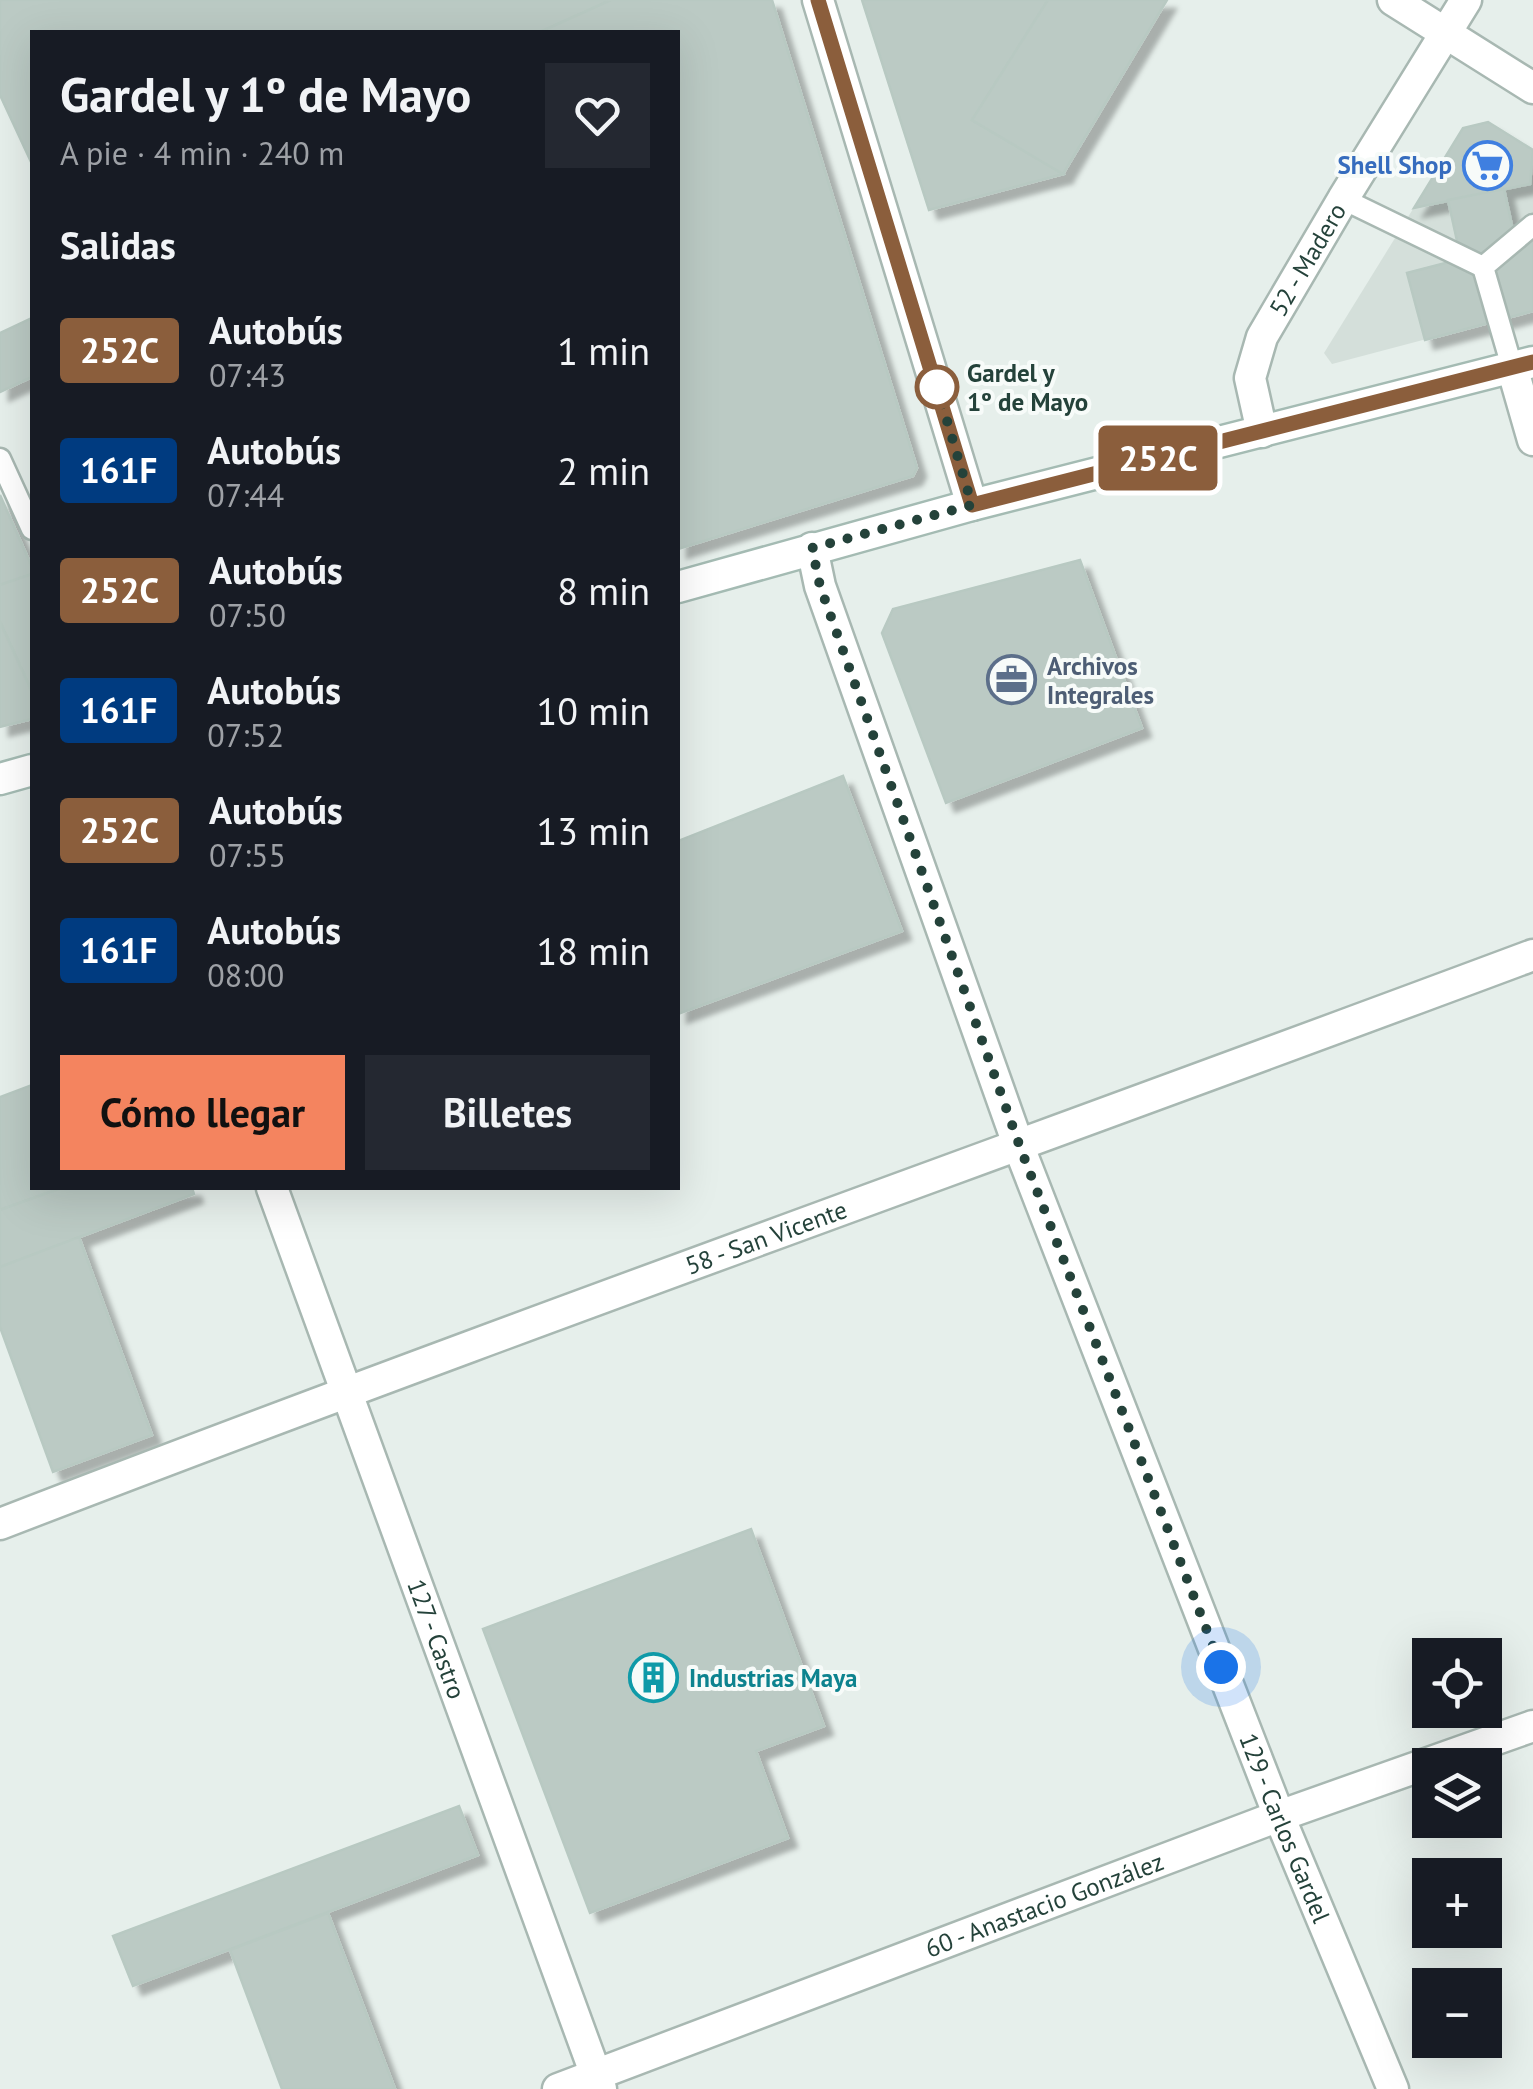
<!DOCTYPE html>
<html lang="es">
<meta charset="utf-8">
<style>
:root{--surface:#171b24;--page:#242831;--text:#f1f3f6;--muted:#9ea1a6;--accent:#f4845f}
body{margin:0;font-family:"PT Sans",sans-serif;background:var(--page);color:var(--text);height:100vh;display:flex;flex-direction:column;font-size:38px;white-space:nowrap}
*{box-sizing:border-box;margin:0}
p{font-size:32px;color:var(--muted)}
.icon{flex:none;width:55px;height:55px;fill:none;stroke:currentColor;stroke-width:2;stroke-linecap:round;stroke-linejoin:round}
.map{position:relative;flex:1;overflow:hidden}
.side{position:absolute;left:30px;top:30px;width:650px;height:1160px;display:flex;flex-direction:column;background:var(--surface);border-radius:0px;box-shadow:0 10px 40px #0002}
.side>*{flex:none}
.badge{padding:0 20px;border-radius:8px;font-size:35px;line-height:65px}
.buttons{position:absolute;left:1412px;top:1638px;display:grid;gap:20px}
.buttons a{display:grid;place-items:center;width:90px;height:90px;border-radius:0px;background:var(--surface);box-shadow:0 10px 40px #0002;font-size:50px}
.you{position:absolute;width:50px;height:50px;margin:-25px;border:8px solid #fff;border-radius:50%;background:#1a73e8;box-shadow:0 0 0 15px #1a73e833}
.map>.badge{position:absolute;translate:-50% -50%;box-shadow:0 0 0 5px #fff}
h2{padding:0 30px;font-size:38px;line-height:90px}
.round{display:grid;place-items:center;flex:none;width:105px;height:105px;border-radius:0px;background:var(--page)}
.headline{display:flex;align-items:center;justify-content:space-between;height:170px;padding:0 30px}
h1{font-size:48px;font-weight:800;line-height:75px}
.cta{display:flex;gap:20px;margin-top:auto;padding:20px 30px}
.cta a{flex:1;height:115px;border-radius:0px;background:var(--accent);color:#111;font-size:40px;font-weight:800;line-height:115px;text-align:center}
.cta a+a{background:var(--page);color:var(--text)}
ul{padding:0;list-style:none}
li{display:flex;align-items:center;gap:30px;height:120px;padding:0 30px}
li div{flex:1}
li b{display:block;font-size:38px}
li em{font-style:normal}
li .badge{min-width:110px;font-weight:700;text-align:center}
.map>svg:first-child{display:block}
.built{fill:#d4dfda}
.building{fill:#bbcac4;stroke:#b8c9c2;stroke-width:2.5;filter:url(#shadow)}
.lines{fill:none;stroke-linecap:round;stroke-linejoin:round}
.service-casing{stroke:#a8b8b2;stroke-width:25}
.minor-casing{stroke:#a8b8b2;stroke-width:35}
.tertiary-casing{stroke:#a8b8b2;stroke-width:35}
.secondary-casing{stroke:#a4bbb3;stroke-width:35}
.service{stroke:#fff;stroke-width:20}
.minor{stroke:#fff;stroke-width:30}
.tertiary{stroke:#fff;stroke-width:30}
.secondary{stroke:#fff;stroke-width:30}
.line-casing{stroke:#fff;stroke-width:22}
.line{stroke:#8b5e3c;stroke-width:15}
.walk{stroke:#24423a;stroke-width:10;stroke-dasharray:0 18}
.stop-dot{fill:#fff;stroke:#8b5e3c;stroke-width:5}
.labels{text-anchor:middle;stroke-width:8;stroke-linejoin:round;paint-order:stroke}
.shop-label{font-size:25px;font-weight:bold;fill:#366cbe;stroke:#f7fbf9;text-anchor:end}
.street-label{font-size:25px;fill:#24423a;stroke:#f7fbf9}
.stop-label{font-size:25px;font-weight:bold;fill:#24423a;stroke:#f7fbf9;text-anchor:start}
.service-label{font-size:25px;font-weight:bold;fill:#4e5e75;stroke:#f7fbf9;text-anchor:start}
.culture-label{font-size:25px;font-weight:bold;fill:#0d838f;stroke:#f7fbf9;text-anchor:start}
</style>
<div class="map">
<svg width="1533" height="2089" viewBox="0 0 1533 2089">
<defs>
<filter id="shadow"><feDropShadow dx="9" dy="9" stdDeviation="2.5" flood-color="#0004"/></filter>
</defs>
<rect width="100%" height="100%" fill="#e6efeb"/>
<polygon class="built" points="1488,122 1533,150 1533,311 1332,364 1324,353 1463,128"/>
<g class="building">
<polygon points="0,0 611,0 540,32 32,32 32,164 0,95"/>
<polygon points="611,0 772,0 917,468 913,476 678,549 678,32 540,32"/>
<polygon points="862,0 1048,0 972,120 1063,174 929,210"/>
<polygon points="1048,0 1167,0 1063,174 972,120"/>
<polygon points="1488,122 1533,150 1530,184 1414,208 1463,128"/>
<polygon points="1504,189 1516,244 1533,240 1533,311 1425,340 1407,273 1461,259 1448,200"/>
<polygon points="32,318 32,377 0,392 0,333"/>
<polygon points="0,495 32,567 32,574 0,585"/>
<polygon points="1080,560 1142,728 946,803 882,633 893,609"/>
<polygon points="32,574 32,692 0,622 0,585"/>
<polygon points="0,622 32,692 32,719 0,727"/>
<polygon points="843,776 902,931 678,1014 678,841"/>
<polygon points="32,1085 32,1188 61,1188 0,1210 0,1097"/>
<polygon points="61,1188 192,1188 194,1194 0,1267 0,1210"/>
<polygon points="79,1237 152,1435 53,1472 0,1327 0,1267"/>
<polygon points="751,1529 824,1726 756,1751 788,1838 590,1913 483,1629"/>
<polygon points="459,1806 478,1855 133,1986 113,1936"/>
<polygon points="328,1913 395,2089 282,2089 230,1950"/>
</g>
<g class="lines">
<defs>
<g id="service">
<polyline points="1343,199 1483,267"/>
<polyline points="1512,367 1483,267 1533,225"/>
<polyline points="0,459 32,529"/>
</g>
<g id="minor">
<polyline points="1393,0 1533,88"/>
<polyline points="1512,367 1533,440"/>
<path id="s1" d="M 1262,432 L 1250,378 L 1262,337 L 1343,199 L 1466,0"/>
<path id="s2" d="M 812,548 L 820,586 L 1019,1147 L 1279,1816 L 1393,2089"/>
<path id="s3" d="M 272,1188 L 601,2089"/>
<path id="s4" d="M 0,1524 C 508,1328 1022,1146 1533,955"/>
<path id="s5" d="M 558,2089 L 1279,1816 L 1533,1726"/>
</g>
<polyline id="tertiary" points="818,0 972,505"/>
<g id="secondary">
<polyline points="678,587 972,505 1533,362"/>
<polyline points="0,779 32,770"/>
</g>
</defs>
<use href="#service" class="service-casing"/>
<use href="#minor" class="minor-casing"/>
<use href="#tertiary" class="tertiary-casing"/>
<use href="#secondary" class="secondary-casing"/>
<use href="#service" class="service"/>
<use href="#minor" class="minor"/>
<use href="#tertiary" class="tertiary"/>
<use href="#secondary" class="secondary"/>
</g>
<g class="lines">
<defs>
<polyline id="line" points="818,0 972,505 1533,362"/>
</defs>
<use href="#line" class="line-casing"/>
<use href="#line" class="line"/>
<polyline class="walk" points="937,387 972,505 812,548 820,586 1020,1147 1221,1667"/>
</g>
<defs>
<symbol id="supermarket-ring" viewBox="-11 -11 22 22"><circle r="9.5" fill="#f7fbf9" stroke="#3f7fe0" stroke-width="1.5"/><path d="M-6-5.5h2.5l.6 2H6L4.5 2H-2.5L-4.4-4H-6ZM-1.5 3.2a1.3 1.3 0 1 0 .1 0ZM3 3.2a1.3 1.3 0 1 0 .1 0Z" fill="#3f7fe0"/></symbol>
<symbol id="office-ring" viewBox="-11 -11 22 22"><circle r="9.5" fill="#f7fbf9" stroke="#5c6f8a" stroke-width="1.5"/><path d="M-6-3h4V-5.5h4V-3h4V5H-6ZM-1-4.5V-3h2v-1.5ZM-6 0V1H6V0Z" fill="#5c6f8a"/></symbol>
<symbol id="building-ring" viewBox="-11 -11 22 22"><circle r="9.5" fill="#f7fbf9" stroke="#0f9aa8" stroke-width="1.5"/><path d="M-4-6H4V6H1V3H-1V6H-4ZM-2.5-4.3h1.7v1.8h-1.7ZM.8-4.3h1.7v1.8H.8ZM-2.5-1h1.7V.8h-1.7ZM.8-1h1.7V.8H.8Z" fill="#0f9aa8"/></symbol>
</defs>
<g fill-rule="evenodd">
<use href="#supermarket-ring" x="1460" y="138" width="55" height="55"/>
<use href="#office-ring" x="984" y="652" width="55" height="55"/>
<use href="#building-ring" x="626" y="1650" width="55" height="55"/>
</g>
<circle class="stop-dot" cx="937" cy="387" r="20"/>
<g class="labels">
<g class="shop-label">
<text x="1452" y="174">Shell Shop</text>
</g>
<g class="street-label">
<text dy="9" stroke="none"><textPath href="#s1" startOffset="188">52 - Madero</textPath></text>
<text dy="9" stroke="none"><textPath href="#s4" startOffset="818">58 - San Vicente</textPath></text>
<text dy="9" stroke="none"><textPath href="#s3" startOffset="480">127 - Castro</textPath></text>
<text dy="9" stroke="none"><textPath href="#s2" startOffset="1365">129 - Carlos Gardel</textPath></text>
<text dy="9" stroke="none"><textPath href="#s5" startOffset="520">60 - Anastacio González</textPath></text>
</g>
<g class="stop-label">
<text x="967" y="382">Gardel y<tspan x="967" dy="29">1º de Mayo</tspan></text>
</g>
<g class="service-label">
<text x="1047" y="675">Archivos<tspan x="1047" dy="29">Integrales</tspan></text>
</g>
<g class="culture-label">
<text x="689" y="1687">Industrias Maya</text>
</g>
</g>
</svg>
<div class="buttons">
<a><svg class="icon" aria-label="locate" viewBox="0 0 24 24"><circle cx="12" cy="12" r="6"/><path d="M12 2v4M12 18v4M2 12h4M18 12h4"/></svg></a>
<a><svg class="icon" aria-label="layers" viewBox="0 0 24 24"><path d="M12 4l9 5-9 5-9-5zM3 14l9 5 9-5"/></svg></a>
<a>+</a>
<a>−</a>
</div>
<div class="you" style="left:1221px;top:1667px"></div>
<b class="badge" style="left:1158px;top:458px;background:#8b5e3c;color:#fff">252C</b>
<section class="side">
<div class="headline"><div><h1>Gardel y 1º de Mayo</h1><p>A pie · 4 min · 240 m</p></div><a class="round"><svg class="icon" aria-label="heart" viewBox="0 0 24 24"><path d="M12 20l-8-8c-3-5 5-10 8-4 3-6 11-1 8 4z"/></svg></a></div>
<h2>Salidas</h2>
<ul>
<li><span class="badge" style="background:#8b5e3c;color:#fff">252C</span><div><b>Autobús</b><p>07:43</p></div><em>1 min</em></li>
<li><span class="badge" style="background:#003b80;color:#fff">161F</span><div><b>Autobús</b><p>07:44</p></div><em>2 min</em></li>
<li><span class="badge" style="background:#8b5e3c;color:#fff">252C</span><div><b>Autobús</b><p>07:50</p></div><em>8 min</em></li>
<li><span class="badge" style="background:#003b80;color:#fff">161F</span><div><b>Autobús</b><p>07:52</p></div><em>10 min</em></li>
<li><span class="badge" style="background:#8b5e3c;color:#fff">252C</span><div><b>Autobús</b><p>07:55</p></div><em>13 min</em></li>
<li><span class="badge" style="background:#003b80;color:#fff">161F</span><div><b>Autobús</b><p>08:00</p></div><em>18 min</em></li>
</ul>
<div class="cta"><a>Cómo llegar</a><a>Billetes</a></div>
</section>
</div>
